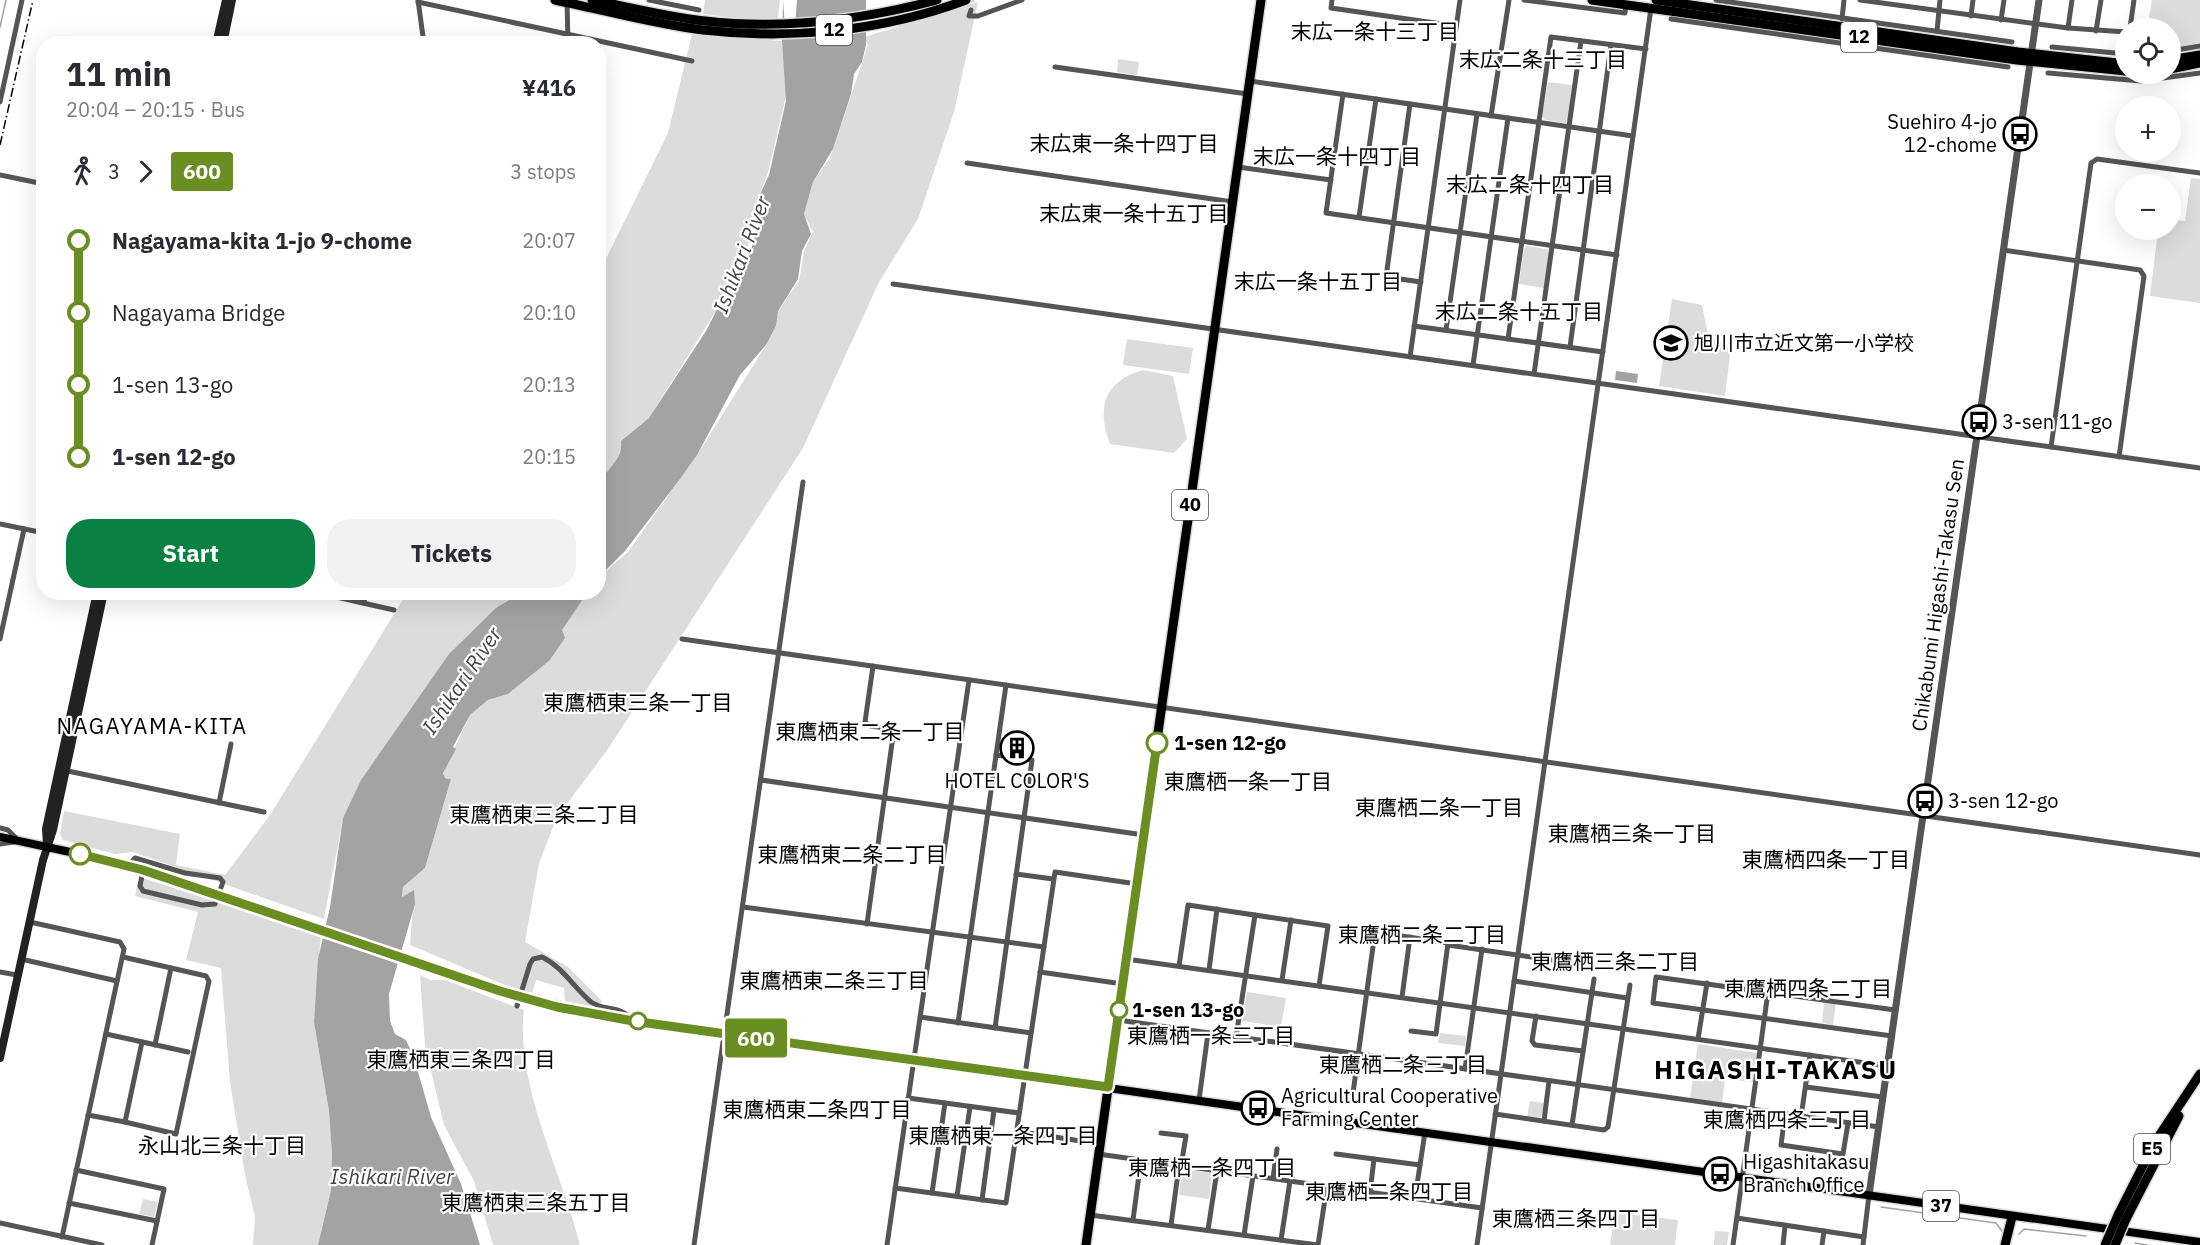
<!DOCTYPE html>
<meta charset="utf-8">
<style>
:root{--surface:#fff;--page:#f2f2f3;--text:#2b2b33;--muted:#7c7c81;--accent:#0b8043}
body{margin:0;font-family:"IBM Plex Sans","Noto Sans JP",sans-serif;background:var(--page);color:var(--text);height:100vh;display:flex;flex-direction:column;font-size:22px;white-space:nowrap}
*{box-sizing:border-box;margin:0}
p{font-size:20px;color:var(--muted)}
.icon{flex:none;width:33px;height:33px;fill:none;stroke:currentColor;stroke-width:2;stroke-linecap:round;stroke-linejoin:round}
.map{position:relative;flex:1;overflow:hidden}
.drawer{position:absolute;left:36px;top:36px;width:570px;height:564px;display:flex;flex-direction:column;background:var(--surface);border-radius:24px;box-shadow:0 6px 24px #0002}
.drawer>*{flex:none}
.badge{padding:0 12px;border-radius:4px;font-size:21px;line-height:39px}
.fabs{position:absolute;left:2115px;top:18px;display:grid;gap:12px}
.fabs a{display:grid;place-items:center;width:66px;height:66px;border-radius:50%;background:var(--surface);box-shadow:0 6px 24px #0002;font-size:30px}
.map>.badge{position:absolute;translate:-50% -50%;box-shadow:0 0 0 3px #fff}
.legs{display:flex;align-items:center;gap:9px;height:66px;padding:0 30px;font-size:20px}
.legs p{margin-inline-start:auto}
.overview{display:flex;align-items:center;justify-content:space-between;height:102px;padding:0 30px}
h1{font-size:33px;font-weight:800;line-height:45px}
.cta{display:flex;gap:12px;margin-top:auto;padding:12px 30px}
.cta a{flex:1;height:69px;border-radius:24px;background:var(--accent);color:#fff;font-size:24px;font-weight:800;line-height:69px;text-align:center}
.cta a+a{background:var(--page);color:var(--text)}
ul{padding:0 30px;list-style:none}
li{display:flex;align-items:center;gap:21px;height:72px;font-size:22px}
li i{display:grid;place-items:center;width:9px;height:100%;margin:0 8px;background:currentColor}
li i::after{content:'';width:15px;height:15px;margin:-8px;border:4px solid;border-radius:50%;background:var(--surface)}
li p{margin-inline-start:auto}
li:first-child i{background:linear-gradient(#0000 50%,currentColor 0)}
li:last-child i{background:linear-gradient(currentColor 50%,#0000 0)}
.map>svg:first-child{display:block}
.green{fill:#dcdcdc}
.water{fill:#a3a3a3}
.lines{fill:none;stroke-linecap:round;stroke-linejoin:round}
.stream{stroke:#a3a3a3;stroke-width:1.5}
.minor-tunnel{stroke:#d9d9d9;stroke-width:5;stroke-dasharray:5 2.5;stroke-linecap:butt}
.primary-casing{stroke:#dbdbdb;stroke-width:11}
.trunk-casing{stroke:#dbdbdb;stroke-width:12}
.motorway-casing{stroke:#dbdbdb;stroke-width:12}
.minor{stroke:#555;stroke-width:5}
.tertiary{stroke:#555;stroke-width:7}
.secondary{stroke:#222;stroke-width:8}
.primary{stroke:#000;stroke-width:8}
.trunk{stroke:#000;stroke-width:9}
.motorway{stroke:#000;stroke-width:9}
.rail{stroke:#000;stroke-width:1.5;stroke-dasharray:9 3 1.5 3;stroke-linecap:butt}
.primary-bridge-casing{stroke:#dbdbdb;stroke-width:11;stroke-linecap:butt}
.motorway-bridge-casing{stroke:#dbdbdb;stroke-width:12;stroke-linecap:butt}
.primary-bridge{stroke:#000;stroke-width:8}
.motorway-bridge{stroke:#000;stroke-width:9}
.line-1-casing{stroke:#fff;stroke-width:14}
.line-1{stroke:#6b8e23;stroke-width:9}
.stop-1-dot{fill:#fff;stroke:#6b8e23;stroke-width:3}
.labels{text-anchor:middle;stroke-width:4.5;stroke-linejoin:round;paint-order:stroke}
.shield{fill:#fff;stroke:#4c4c4c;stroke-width:1.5}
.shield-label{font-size:18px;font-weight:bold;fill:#000}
.poi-label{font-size:20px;fill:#000;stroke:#fff;text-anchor:start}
.street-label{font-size:20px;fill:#000;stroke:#fff}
.stop-label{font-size:20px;font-weight:bold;fill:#000;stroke:#fff;text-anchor:start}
.neighbourhood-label{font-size:21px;fill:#000;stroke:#fff}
.water-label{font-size:21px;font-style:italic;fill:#444;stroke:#fff}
.quarter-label{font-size:22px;letter-spacing:1.5px;fill:#000;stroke:#fff}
.district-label{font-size:26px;font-weight:bold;letter-spacing:1.5px;fill:#000;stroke:#fff}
</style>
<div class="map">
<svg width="2200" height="1245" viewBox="0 0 2200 1245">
<rect width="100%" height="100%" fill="#fff"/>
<g class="green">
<polygon points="705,0 780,0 778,18 743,19 703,14"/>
<polygon points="2152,0 2200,0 2200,43 2171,48 2170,28 2147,28"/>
<polygon points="978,2 954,112 918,219 879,282 803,448 608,749 557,817 539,863 525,942 568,967 603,1002 588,1007 565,1002 564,988 536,980 532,994 500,983 410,945 414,891 402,897 403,887 425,868 451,779 445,778 443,773 470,715 488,700 508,694 549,661 561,630 585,593 598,592 599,577 628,552 697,455 766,345 776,326 778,311 799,281 804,251 813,232 804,214 813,182 830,158 868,45 864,37"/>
<polygon points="692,34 782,41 786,96 768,172 758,198 744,266 649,418 626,437 616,462 599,487 598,275 668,133"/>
<polygon points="1118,59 1139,62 1137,75 1117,72"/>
<polygon points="1548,82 1572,85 1568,120 1565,123 1545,120 1542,117"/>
<polygon points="2191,178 2200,179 2200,303 2150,296 2158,230 2170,230 2171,220 2185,221"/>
<polygon points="1527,246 1547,249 1549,252 1544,288 1519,284 1524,249"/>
<polygon points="1672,299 1702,305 1708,335 1728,346 1730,355 1725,396 1659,386"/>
<polygon points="1127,339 1193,348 1189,374 1123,365"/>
<path d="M 1143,370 L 1173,376 L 1187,439 L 1174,453 L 1110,444 C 1096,408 1104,381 1143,370 Z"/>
<polygon points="407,593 519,593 497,607 343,818 324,919 133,852 115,854 63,840 60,834 64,811 180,834 176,865 225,875 270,815"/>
<polygon points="139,877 321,933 314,1022 329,1111 332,1154 331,1190 318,1245 253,1245 255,1217 245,1175 230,1082 221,968 186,960 198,912 135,896"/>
<path d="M 420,975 L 431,980 L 445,980 L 524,1010 C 515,1085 562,1173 580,1245 L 493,1245 L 474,1181 L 444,1125 L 425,1046 Z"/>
<polygon points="1247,992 1286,998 1281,1027 1242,1021"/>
<polygon points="1824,1002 1836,1003 1833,1025 1822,1023"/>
<polygon points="1440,1033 1466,1036 1465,1046 1438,1043"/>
<polygon points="1698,1044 1757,1053 1753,1082 1725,1079 1722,1103 1690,1099"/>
<polygon points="1530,1101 1544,1103 1542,1116 1539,1118 1527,1117"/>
<polygon points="1182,1169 1212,1173 1209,1199 1179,1195"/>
<polygon points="143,1199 158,1202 154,1217 139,1214"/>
<polygon points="1615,1213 1678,1220 1675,1245 1610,1245"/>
<polygon points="1715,1231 1729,1232 1727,1245 1714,1245"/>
</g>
<g class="water">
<path d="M 783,0 L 785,27 L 789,29 L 795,26 L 797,0 L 866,0 L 866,45 L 862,62 L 854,74 L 851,94 L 833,149 L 813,182 L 804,214 L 811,234 L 802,251 L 798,279 L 778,311 L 776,326 L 766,345 L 740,375 L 697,455 L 680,479 L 625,551 L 599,577 C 599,560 595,498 599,486 C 604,470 624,460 621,441 L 649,418 L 706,331 L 732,280 L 744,266 L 750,254 L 760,215 L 758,198 L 769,175 L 786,101 L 782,41 Z"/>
<polygon points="1616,371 1638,374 1637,383 1615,380"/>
<polygon points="521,593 587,593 562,630 565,638 549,661 508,694 488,700 470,715 453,747 456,749 443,773 445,778 451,779 425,868 403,887 402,897 414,890 415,904 389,994 390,1021 395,1034 406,1040 414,1058 431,1117 461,1184 480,1245 318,1245 331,1190 332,1154 329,1111 314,1022 318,959 330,907 343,818 361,780 449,654 497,607"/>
</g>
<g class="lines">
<g class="stream">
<polyline points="0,27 6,0"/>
<polyline points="1881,1207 1996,1223 2002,1231"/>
<polyline points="2019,1234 2024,1229 2086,1236"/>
<polyline points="2135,1243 2147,1245"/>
</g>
<polyline class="minor-tunnel" points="971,10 972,0"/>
<defs>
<g id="primary">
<polyline points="0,837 98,858 215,894"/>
<polyline points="227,898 513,994"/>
<polyline points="527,999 633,1021 2200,1242"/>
</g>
<g id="trunk">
<path d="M 555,0 C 604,10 654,24 703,30 C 790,40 884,31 966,0"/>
<path d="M 592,0 C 630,7 667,17 705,21 C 783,30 862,20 937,0"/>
<polyline points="1592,0 2017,60 2126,71"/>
<polyline points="1656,0 2018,52 2126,64"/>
<polyline points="2170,60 2200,55"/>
<polyline points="2170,69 2200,63"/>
<polyline points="1086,1245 1261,0"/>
</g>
<g id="motorway">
<polyline points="2118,1215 2155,1142 2200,1074"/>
<polyline points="2126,1219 2179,1116"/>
<polyline points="2005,1245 2012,1217"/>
</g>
</defs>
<use href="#primary" class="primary-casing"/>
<use href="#trunk" class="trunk-casing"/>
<use href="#motorway" class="motorway-casing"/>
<g class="minor">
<polyline points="418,0 424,44"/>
<polyline points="567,0 568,44"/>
<polyline points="649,0 699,10"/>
<polyline points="1332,0 1331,8 1456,26"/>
<polyline points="1524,0 1625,13 1626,5"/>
<polyline points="1716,0 2012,42"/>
<polyline points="1860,0 2068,28 2126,32"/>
<polyline points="418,2 692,61"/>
<polyline points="971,10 969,16 978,16 1022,0"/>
<polyline points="1971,16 1973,0"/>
<polyline points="1671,19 2008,67"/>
<polyline points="1842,19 1844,0"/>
<polyline points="2001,20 2004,0"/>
<polyline points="2068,28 2072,0"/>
<polyline points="2130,28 2134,0"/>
<polyline points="1937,31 1940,0"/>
<polyline points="2096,31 2101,0"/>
<polyline points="2052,47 2126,54"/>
<polyline points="2170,51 2200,46"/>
<polyline points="1055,67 1248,94"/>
<polyline points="2048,73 2141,81 2200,73"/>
<polyline points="1250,81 1633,136"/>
<polyline points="1343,94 1326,213 1617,255"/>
<polyline points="0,102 22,0"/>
<polyline points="1410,104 1386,277 1421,282"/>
<polyline points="1491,116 1509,0"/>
<polyline points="967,163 1233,202"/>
<polyline points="1238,167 1331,180"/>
<polyline points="0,175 44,184"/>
<polyline points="1359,217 1376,99"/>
<polyline points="2003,250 2140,270 2144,276 2119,457"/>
<polyline points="893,284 2200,468"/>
<polyline points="1414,326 1603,352"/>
<polyline points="1446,330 1477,114"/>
<polyline points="1508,339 1551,37 1646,49"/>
<polyline points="1570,347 1611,45"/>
<polyline points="1410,357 1460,0"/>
<polyline points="1473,365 1508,118"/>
<polyline points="1534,374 1581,41"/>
<polyline points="2051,447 2091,163 2097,159 2200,173"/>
<polyline points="0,524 44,533"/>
<polyline points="314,592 394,610"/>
<polyline points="364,603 365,592"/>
<polyline points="0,639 24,529"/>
<polyline points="682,639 2200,855"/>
<polyline points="63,770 264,812"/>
<polyline points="761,780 1144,835"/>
<polyline points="219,803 231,744"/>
<polyline points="0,828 8,830 18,840"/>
<polyline points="0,844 14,842"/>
<polyline points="128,866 135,858 185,873 220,878 223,882 215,904 202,905 143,891 140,886 143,871"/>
<polyline points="1016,874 1053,879"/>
<polyline points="743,907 1044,947"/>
<polyline points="30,922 120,942 124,949 62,1237"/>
<polyline points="867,924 894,729 870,726 865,722 873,666"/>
<polyline points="1448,945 1573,963"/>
<polyline points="123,957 206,976 209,981 176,1134 125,1122"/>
<polyline points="21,959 117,981"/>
<polyline points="1126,959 1887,1066"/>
<polyline points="1179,966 1188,905 1328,926 1319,986"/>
<polyline points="1209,970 1217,909"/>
<polyline points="0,972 17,975"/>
<polyline points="1040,972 1123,984"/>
<polyline points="1282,980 1291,920"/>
<polyline points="1514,981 1627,998"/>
<polyline points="1402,997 1410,937"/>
<path d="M 517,1006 L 530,964 L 533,959 L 542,957 C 563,967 574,988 591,1002 C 606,1012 620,1004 633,1021"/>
<polyline points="1536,1016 1532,1041 1535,1045 1583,1051"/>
<polyline points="920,1017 1031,1033"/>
<polyline points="1118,1020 1879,1127"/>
<polyline points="958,1023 1006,685"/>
<polyline points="995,1028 1032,760 996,755"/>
<polyline points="106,1034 188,1052"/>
<polyline points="1892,1036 1653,1003 1656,977 1895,1010"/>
<polyline points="1236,1037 1255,915"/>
<polyline points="1698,1039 1707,983"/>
<polyline points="155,1045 171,968"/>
<polyline points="1465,1069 1482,949"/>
<polyline points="1806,1087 1883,1097"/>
<polyline points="1353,1093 1375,932 1448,943 1436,1034 1411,1031"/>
<polyline points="908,1098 1019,1113"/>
<polyline points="1199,1100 1208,1033"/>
<polyline points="1495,1114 1604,1130 1608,1127 1630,985"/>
<polyline points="88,1115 125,1122 142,1042"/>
<polyline points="1785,1115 1781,1145 1843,1154 1848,1123"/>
<polyline points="1801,1117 1810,1055"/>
<polyline points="1544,1121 1549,1081"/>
<polyline points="1572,1125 1594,979"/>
<polyline points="1016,1131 1100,1144"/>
<polyline points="1161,1133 1186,1136 1181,1166"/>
<polyline points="1098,1154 1482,1208"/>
<polyline points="1336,1154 1420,1165"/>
<polyline points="76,1170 164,1189 152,1245"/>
<polyline points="1273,1178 1277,1149"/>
<polyline points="895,1188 1006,1203 1055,872 1137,884"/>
<polyline points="1370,1192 1374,1159"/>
<polyline points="932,1193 945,1103"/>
<polyline points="957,1196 970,1107"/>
<polyline points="1415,1198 1425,1132"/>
<polyline points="982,1200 994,1110"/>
<polyline points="69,1203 157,1221"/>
<polyline points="1090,1215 1318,1245 1327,1186"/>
<polyline points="1737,1218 1864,1237"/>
<polyline points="1133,1220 1141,1160"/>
<polyline points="0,1223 102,1245"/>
<polyline points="1171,1225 1179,1166"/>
<polyline points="1208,1230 1217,1171"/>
<polyline points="1244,1235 1253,1176"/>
<polyline points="1281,1240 1290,1181"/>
<polyline points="694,1245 803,482"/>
<polyline points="887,1245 969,680"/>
<polyline points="1477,1245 1651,8"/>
<polyline points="1733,1245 1768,992"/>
<polyline points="1783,1245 1785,1226"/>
<polyline points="1822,1245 1824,1231"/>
<polyline points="1863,1245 1869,1195"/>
</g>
<polyline class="tertiary" points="1869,1195 2039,0"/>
<g class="secondary">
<polyline points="216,44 226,0"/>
<polyline points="223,44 232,0"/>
<polyline points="47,844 46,829 97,592"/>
<polyline points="0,1058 43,860 53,830 104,592"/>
</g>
<use href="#primary" class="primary"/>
<use href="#trunk" class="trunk"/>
<use href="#motorway" class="motorway"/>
<polyline class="rail" points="0,145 33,0"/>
<defs>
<g id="primary-bridge">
<polyline points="215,894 227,898"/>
<polyline points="513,994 527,999"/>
</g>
<g id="motorway-bridge">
<polyline points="2105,1245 2118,1215"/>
<polyline points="2115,1245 2126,1219"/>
</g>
</defs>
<use href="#primary-bridge" class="primary-bridge-casing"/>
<use href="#motorway-bridge" class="motorway-bridge-casing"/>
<use href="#primary-bridge" class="primary-bridge"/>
<use href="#motorway-bridge" class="motorway-bridge"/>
</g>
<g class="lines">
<defs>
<polyline id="line-1" points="80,854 143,870 500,991 557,1007 633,1021 1108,1087 1157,743"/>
</defs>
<use href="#line-1" class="line-1-casing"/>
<use href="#line-1" class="line-1"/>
</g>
<defs>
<symbol id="bus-ring" viewBox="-11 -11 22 22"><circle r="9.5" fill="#fff" stroke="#000" stroke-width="1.5"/><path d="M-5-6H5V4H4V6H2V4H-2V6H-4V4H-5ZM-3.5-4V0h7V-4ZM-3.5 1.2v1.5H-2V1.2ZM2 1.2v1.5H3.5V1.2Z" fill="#000"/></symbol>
<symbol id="school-ring" viewBox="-11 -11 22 22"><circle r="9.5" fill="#fff" stroke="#000" stroke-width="1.5"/><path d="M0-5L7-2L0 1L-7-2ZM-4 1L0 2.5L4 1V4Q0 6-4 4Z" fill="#000"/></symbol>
<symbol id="building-ring" viewBox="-11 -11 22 22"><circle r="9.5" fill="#fff" stroke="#000" stroke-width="1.5"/><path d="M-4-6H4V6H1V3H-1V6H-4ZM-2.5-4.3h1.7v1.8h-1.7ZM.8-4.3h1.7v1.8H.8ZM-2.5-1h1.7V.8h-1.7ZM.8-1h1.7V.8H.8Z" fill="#000"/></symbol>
</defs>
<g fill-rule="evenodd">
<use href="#bus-ring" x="2001" y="115" width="38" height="38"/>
<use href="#school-ring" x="1652" y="324" width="38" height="38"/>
<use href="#bus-ring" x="1960" y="403" width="38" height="38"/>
<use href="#building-ring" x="998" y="729" width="38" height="38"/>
<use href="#bus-ring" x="1906" y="782" width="38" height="38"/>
<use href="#bus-ring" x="1239" y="1089" width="38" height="38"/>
<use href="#bus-ring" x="1701" y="1155" width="38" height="38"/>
</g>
<g class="stop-1-dot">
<circle cx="1157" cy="743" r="10"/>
<circle cx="80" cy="854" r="10"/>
<circle cx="1119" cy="1010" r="8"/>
<circle cx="638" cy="1021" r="8"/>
</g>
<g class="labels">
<g class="shield">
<rect x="816" y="15" width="36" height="30" rx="4.5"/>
<rect x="1841" y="22" width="36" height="30" rx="4.5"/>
<rect x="1172" y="490" width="36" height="30" rx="4.5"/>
<rect x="2134" y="1134" width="36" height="30" rx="4.5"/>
<rect x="1923" y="1191" width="36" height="30" rx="4.5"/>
</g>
<g class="shield-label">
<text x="834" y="36">12</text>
<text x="1859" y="43">12</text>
<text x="1190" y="511">40</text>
<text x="2152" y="1155">E5</text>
<text x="1941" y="1212">37</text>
</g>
<g class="poi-label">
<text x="1997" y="129" text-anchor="end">Suehiro 4-jo<tspan x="1997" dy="23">12-chome</tspan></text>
<text x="1694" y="350">旭川市立近文第一小学校</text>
<text x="2002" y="429">3-sen 11-go</text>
<text x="1017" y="788" text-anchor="middle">HOTEL COLOR'S</text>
<text x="1948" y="808">3-sen 12-go</text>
<text x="1281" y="1103">Agricultural Cooperative<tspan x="1281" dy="23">Farming Center</tspan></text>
<text x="1743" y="1169">Higashitakasu<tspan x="1743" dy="23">Branch Office</tspan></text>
</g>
<g class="street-label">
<text transform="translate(1938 595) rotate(-82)" y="7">Chikabumi Higashi-Takasu Sen</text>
</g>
<g class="stop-label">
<text x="1174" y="750">1-sen 12-go</text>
<text x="1132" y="1017">1-sen 13-go</text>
</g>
<g class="neighbourhood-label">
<text x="1375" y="39">末広一条十三丁目</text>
<text x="1543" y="67">末広二条十三丁目</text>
<text x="1124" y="151">末広東一条十四丁目</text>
<text x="1337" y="164">末広一条十四丁目</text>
<text x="1530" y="192">末広二条十四丁目</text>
<text x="1134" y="221">末広東一条十五丁目</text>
<text x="1318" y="289">末広一条十五丁目</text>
<text x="1519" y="319">末広二条十五丁目</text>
<text x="638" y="710">東鷹栖東三条一丁目</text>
<text x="870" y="739">東鷹栖東二条一丁目</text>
<text x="1248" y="789">東鷹栖一条一丁目</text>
<text x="1439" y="815">東鷹栖二条一丁目</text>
<text x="544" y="822">東鷹栖東三条二丁目</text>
<text x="1632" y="841">東鷹栖三条一丁目</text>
<text x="852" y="862">東鷹栖東二条二丁目</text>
<text x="1826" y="867">東鷹栖四条一丁目</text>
<text x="1422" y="942">東鷹栖二条二丁目</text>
<text x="1615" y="969">東鷹栖三条二丁目</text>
<text x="834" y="988">東鷹栖東二条三丁目</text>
<text x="1808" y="996">東鷹栖四条二丁目</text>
<text x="1211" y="1043">東鷹栖一条三丁目</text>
<text x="461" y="1067">東鷹栖東三条四丁目</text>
<text x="1403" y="1072">東鷹栖二条三丁目</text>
<text x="817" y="1117">東鷹栖東二条四丁目</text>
<text x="1787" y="1127">東鷹栖四条三丁目</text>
<text x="1003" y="1143">東鷹栖東一条四丁目</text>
<text x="222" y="1153">永山北三条十丁目</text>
<text x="1212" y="1175">東鷹栖一条四丁目</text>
<text x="1389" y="1199">東鷹栖二条四丁目</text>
<text x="536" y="1210">東鷹栖東三条五丁目</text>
<text x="1576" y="1226">東鷹栖三条四丁目</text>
</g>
<g class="water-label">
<text transform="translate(742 255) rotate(-69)" y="7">Ishikari River</text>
<text transform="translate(462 681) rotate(-56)" y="7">Ishikari River</text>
<text x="392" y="1184">Ishikari River</text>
</g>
<g class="quarter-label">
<text x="152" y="734">NAGAYAMA-KITA</text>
</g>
<g class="district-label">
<text x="1776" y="1079">HIGASHI-TAKASU</text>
</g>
</g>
</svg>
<div class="fabs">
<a><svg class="icon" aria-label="locate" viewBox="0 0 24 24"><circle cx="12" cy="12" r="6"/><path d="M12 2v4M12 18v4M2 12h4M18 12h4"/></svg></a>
<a>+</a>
<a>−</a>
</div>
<b class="badge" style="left:756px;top:1038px;background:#6b8e23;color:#fff">600</b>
<section class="drawer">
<div class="overview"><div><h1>11 min</h1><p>20:04 – 20:15 · Bus</p></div><b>¥416</b></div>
<div class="legs"><svg class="icon" aria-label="walk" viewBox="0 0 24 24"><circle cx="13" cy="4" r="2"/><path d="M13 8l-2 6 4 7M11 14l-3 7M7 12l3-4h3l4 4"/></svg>3<svg class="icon" aria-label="forward" viewBox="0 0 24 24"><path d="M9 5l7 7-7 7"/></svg><b class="badge" style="background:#6b8e23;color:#fff">600</b><p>3 stops</p></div>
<ul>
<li><i style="color:#6b8e23"></i><b>Nagayama-kita 1-jo 9-chome</b><p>20:07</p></li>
<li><i style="color:#6b8e23"></i><span>Nagayama Bridge</span><p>20:10</p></li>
<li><i style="color:#6b8e23"></i><span>1-sen 13-go</span><p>20:13</p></li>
<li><i style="color:#6b8e23"></i><b>1-sen 12-go</b><p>20:15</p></li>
</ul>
<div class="cta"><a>Start</a><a>Tickets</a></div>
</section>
</div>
